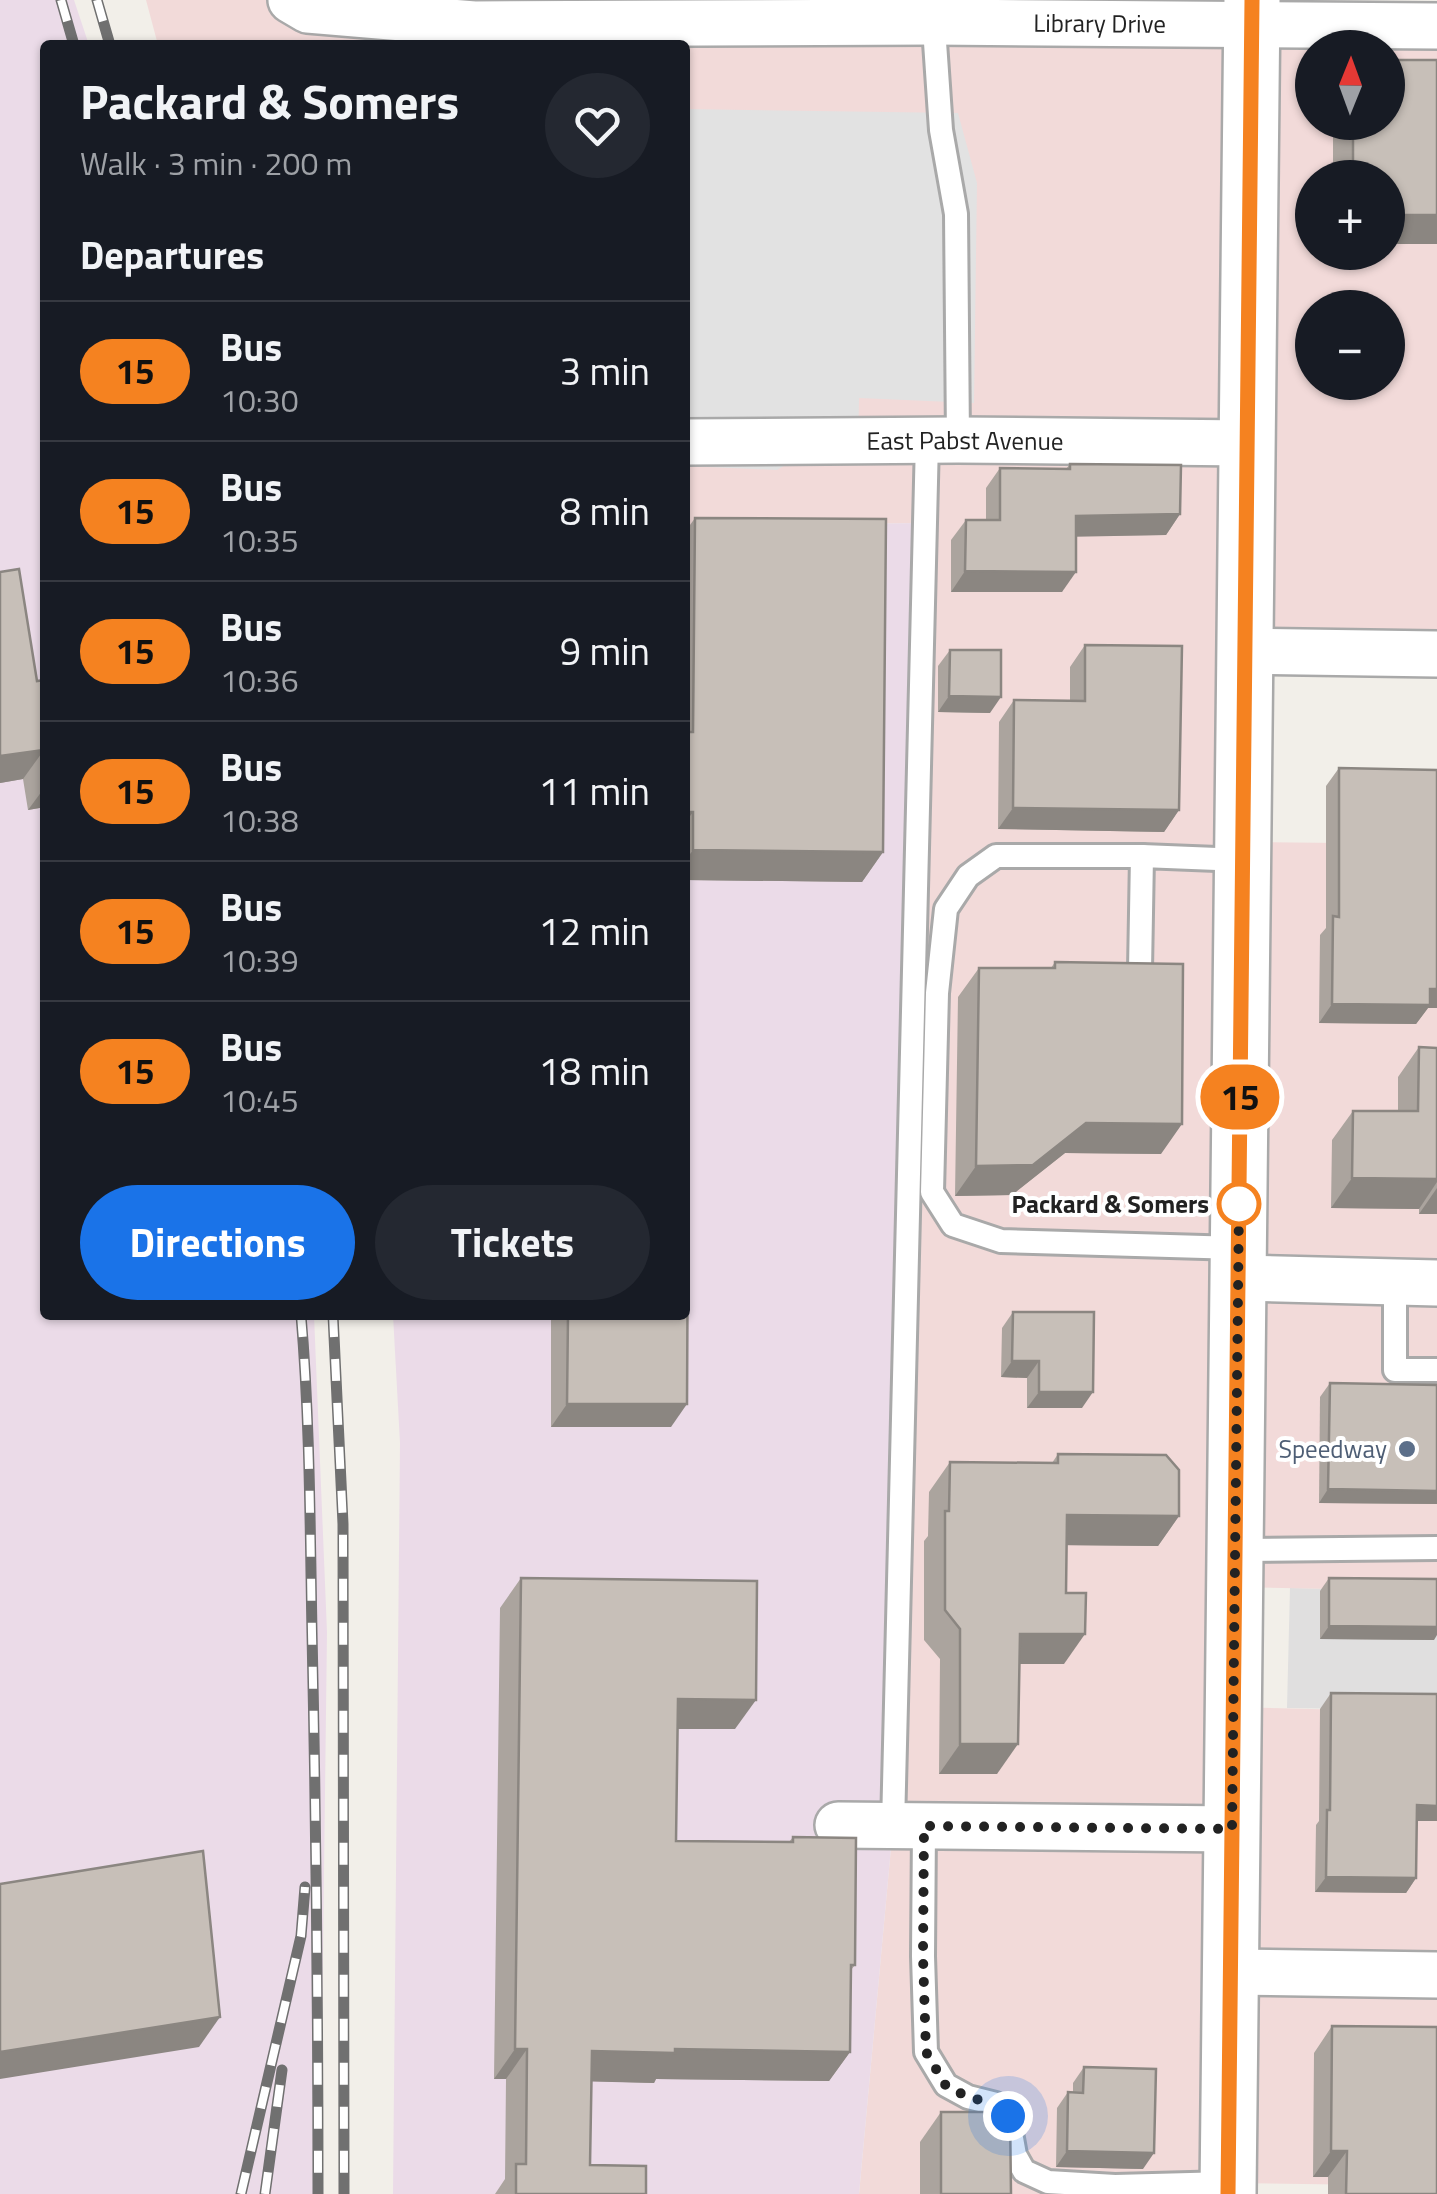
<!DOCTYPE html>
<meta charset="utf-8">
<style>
:root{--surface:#171b24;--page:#242831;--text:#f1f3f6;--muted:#9ea1a6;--line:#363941;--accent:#1a73e8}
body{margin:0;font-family:"Titillium Web",sans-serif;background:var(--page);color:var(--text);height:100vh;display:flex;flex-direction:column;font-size:38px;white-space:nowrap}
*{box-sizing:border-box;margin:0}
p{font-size:32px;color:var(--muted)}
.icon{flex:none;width:55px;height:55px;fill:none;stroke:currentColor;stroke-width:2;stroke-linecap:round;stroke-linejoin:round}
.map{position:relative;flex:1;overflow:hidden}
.details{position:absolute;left:40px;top:40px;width:650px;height:1280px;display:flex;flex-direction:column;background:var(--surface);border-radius:10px;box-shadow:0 2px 8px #0004}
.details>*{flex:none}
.badge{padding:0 20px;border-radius:32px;font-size:35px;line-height:65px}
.needle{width:65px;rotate:1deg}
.controls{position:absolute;left:1295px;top:30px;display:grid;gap:20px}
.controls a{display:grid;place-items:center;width:110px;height:110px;border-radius:50%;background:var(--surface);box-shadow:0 2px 8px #0004;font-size:50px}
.you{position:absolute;width:50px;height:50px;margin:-25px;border:8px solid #fff;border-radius:50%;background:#1a73e8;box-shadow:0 0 0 15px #1a73e833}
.map>.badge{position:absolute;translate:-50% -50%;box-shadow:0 0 0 5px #fff}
h2{padding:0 40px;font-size:38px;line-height:90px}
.round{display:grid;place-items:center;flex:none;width:105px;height:105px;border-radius:52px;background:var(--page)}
.summary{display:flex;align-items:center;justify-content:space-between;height:170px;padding:0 40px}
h1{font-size:48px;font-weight:700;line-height:75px}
.action{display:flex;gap:20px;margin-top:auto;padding:20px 40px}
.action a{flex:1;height:115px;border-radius:60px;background:var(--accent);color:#fff;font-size:40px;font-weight:700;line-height:115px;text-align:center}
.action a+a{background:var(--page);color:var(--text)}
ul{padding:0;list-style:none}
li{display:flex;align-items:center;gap:30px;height:140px;padding:0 40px;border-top:2px solid var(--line)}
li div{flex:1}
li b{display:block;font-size:38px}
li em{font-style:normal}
li .badge{min-width:110px;font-weight:700;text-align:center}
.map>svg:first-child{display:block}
.residential{fill:#e0dfdf}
.commercial{fill:#f2dad9;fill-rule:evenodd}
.industrial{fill:#ebdbe8}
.parking{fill:#e2e2e2}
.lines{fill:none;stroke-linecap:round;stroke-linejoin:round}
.service-casing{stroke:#a9a9a9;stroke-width:28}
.minor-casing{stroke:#a9a9a9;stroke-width:50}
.tertiary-casing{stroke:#a9a9a9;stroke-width:60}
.service{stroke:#fff;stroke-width:22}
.minor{stroke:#fff;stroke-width:45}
.tertiary{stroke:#fff;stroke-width:55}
.rail-casing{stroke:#707070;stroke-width:11}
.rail{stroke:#fff;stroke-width:8;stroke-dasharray:22;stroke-linecap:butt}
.wall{fill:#aba49e}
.shaded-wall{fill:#8b8681}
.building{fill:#c7bfb8;stroke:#8b8681;stroke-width:2.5}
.line-casing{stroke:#fff;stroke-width:22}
.line{stroke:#f58220;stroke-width:15}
.walk{stroke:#222;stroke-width:10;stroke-dasharray:0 18}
.stop-dot{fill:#fff;stroke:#f58220;stroke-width:5}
.service-dot{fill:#5c6f8a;stroke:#fff;stroke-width:4}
.labels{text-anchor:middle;stroke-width:8;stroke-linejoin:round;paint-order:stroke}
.street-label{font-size:25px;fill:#222;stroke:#fff}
.stop-label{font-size:25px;font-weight:bold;fill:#222;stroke:#fff;text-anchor:end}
.service-label{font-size:25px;fill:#4e5e75;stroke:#fff;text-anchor:end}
</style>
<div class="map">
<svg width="1437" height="2194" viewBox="0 0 1437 2194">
<rect width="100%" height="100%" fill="#f2efe9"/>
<polygon class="residential" points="1290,1588 1437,1591 1437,1710 1287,1708"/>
<path class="commercial" d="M 146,0 L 1252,0 L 1437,26 L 1437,654 L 1245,651 L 1243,842 L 1437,844 L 1437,1591 L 1235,1587 L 1234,1707 L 1437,1712 L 1437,2186 L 1229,2183 L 1228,2194 L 859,2194 L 893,1826 L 924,523 L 685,526 L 685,45 L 158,45 ZM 1312,48 L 1388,48 L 1388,122 L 1312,122 ZM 1312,178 L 1388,178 L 1388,252 L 1312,252 ZM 1312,308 L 1388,308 L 1388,382 L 1312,382 Z"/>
<g class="industrial">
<polygon points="0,0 74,0 89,45 45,45 45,1315 314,1315 327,1632 320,2194 0,2194"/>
<polygon points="925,523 893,1826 859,2194 393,2194 400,1443 393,1315 685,1315 685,526"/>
</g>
<polygon class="parking" points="685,109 958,113 977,183 974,403 859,398 858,459 792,461 777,470 685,466"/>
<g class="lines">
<defs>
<g id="service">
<polyline points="933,13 941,130 956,214 958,440"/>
<polyline points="1142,856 996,856 968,876 946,909 937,993 932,1192 953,1225 1001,1241 1238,1248"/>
<polyline points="1140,970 1142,856 1242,860"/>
<polyline points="1395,1282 1395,1370 1437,1370"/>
<polyline points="1235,1550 1437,1548"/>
<polyline points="893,1826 927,441"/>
<polyline points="924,1826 923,1956 926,2052 946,2085 968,2097 996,2104 1008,2116 1015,2155 1024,2171 1048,2182 1115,2186 1228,2183"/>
</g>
<g id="minor">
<path id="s1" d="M 291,0 L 308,10 L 474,24 L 933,22 L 1437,26"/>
<path id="s2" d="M 685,442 L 958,440 L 1247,443"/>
<polyline points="1245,651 1437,654"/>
<polyline points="1238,1278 1437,1283"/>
<polyline points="838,1825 1232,1829"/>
<polyline points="1230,1972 1437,1975"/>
</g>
<polyline id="tertiary" points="1228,2194 1252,0"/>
</defs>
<use href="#service" class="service-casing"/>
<use href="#minor" class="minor-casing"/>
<use href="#tertiary" class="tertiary-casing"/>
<use href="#service" class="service"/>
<use href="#minor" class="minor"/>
<use href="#tertiary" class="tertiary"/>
<defs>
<g id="rail">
<polyline points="61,0 74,45"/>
<polyline points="97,0 110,45"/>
<path d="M 301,1315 C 310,1421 310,1527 312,1633 C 316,1820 318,2007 318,2194"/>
<polyline points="333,1315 343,1524 344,2194"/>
<polyline points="241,2194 301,1936 305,1887"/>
<polyline points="265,2194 282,2070"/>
</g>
</defs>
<use href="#rail" class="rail-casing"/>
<use href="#rail" class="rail"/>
</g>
<g class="wall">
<polygon points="1437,60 1437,244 1388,244 1388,178 1333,178 1333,122 1388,122"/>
<polygon points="1070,464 1180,514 1166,535 1076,536 1062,592 951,592 951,540 966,520 986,520 986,488 1000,468 1066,469"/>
<polygon points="695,518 883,852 862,882 685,880 685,532"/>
<polygon points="0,572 37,681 45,680 45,807 28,810 23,779 0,783"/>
<polygon points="1085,645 1179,810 1164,832 998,829 999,722 1014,700 1070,701 1070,667"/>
<polygon points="950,650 990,713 938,712 938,666"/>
<polygon points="1339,768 1428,1008 1416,1024 1319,1023 1320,935 1326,928 1326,786"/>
<polygon points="1055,962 1161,1154 1065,1153 1012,1195 955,1196 958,997 979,968 1051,968"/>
<polygon points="1419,1047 1437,1048 1437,1214 1419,1214 1419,1209 1331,1208 1332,1140 1353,1111 1398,1111 1398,1077"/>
<polygon points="1013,1312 1082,1408 1027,1408 1027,1378 1001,1377 1002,1328"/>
<polygon points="551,1315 685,1315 671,1427 551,1427"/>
<polygon points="1330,1383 1437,1385 1437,1504 1319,1503 1320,1397"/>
<polygon points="1058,1454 1179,1516 1158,1546 1067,1545 1064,1664 1019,1664 997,1774 939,1774 940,1659 924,1640 924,1541 928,1536 929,1492 950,1462 1052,1463"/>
<polygon points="521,1578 735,1729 678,1729 676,1841 789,1842 793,1837 855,1965 851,1970 850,2052 829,2081 656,2079 654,2083 592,2081 590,2165 646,2194 495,2194 505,2179 506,2079 494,2079 500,1608"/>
<polygon points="1329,1578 1434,1640 1320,1639 1320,1591"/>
<polygon points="1331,1693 1417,1821 1416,1878 1406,1893 1315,1892 1316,1825 1319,1821 1320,1709"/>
<polygon points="1332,2026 1437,2194 1328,2194 1328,2177 1313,2177 1314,2053"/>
<polygon points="1084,2067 1143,2169 1056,2167 1057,2108 1068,2092 1073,2092 1073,2083"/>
<polygon points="941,2112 1011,2194 920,2194 920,2142"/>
</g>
<g class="shaded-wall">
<rect x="1388" y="215" width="49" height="29"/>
<polygon points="1180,514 1166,535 1062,537 1076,516"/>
<polygon points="965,571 1076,572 1062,592 951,592"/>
<polygon points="949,696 1001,697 990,713 938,712"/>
<polygon points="44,750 23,779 0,783 0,756"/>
<polygon points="45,787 45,807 28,810"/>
<polygon points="1013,808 1179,810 1164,832 998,829"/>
<polygon points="685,812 693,812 685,823"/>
<polygon points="693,850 883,852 862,882 685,880 685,861"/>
<polygon points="1430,989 1437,989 1437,1008 1428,1008 1416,1024 1319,1023 1332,1004"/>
<polygon points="1086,1123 1182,1124 1161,1154 1065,1153 1012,1195 955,1196 976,1166"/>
<polygon points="1352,1178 1437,1179 1437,1182 1419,1209 1331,1208"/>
<polygon points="1437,1188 1437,1214 1419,1214"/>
<polygon points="1012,1361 1039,1361 1027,1378 1001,1377"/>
<polygon points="1039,1392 1093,1392 1082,1408 1027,1408"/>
<polygon points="567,1404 687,1404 671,1427 551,1427"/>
<polygon points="1328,1489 1437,1491 1437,1504 1319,1503"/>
<polygon points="1067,1515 1179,1516 1158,1546 1046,1545"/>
<polygon points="1329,1626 1437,1627 1437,1635 1434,1640 1320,1639"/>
<polygon points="1020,1634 1085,1634 1064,1664 999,1664"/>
<polygon points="678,1699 756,1700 735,1729 657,1729"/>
<polygon points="960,1744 1018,1744 997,1774 939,1774"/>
<polygon points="1417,1805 1437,1806 1437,1821 1406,1821"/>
<polygon points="1326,1877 1416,1878 1406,1893 1315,1892"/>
<polygon points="220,2017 199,2047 0,2079 0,2052"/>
<polygon points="515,2049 527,2049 506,2079 494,2079"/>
<polygon points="675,2049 850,2052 829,2081 656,2079 654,2083 571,2081 592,2051"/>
<polygon points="1067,2151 1154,2153 1143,2169 1056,2167"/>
<polygon points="1331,2151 1347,2151 1328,2177 1313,2177"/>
</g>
<g class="building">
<polygon points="1388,60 1437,60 1437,215 1388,215 1388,178 1353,178 1353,122 1388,122"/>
<polygon points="1070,464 1181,465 1180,514 1076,516 1076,572 965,571 966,520 1000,520 1000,468 1070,469"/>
<polygon points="695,518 886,519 883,852 693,850 693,812 685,812 685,732 693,732"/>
<polygon points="19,569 37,681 45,680 45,756 44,750 0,756 0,572"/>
<polygon points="1085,645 1182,646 1179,810 1013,808 1014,700 1085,701"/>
<polygon points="950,650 1001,650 1001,697 949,696"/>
<polygon points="1339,768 1437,770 1437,989 1430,989 1430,1005 1332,1004 1333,916 1339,917"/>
<polygon points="1055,962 1183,964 1182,1124 1086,1123 1033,1165 976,1166 979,968 1055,968"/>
<polygon points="1419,1047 1437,1048 1437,1179 1352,1178 1353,1111 1418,1111"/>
<polygon points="685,1203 688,1203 687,1404 567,1404 568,1315 685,1315"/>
<polygon points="1013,1312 1094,1312 1093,1392 1039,1392 1039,1361 1012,1361"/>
<polygon points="1330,1383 1437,1385 1437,1491 1328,1489"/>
<polygon points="1058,1454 1166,1455 1179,1470 1179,1516 1067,1515 1066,1593 1086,1593 1085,1634 1020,1634 1018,1744 960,1744 960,1629 945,1610 945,1511 949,1511 950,1462 1058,1463"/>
<polygon points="521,1578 757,1581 756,1700 678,1699 676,1841 793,1842 793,1837 856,1838 855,1965 851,1965 850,2052 675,2049 675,2053 592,2051 590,2165 646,2166 646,2194 516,2194 516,2164 526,2164 527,2049 515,2049"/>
<polygon points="1329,1578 1437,1579 1437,1627 1329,1626"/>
<polygon points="1331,1693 1437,1694 1437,1806 1417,1805 1416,1878 1326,1877 1327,1810 1330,1810"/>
<polygon points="203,1851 220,2017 0,2052 0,1884"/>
<polygon points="1332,2026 1437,2027 1437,2194 1346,2194 1347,2151 1331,2151"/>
<polygon points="1084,2067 1156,2069 1154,2153 1067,2151 1068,2092 1083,2093"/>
<polygon points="941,2112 1010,2112 1011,2194 941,2194"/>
</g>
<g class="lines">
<defs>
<polyline id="line" points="1228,2194 1252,0"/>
</defs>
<use href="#line" class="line-casing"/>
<use href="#line" class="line"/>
<polyline class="walk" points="1008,2116 996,2104 968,2097 946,2086 926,2052 923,1956 924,1826 1232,1829 1239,1204"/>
</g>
<circle class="stop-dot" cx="1239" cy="1204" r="20"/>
<circle class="service-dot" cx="1407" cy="1449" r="10"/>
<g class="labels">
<g class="street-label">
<text dy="9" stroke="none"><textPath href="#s1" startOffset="812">Library Drive</textPath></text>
<text dy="9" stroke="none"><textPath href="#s2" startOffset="280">East Pabst Avenue</textPath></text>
</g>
<g class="stop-label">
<text x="1209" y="1213">Packard &amp; Somers</text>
</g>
<g class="service-label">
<text x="1387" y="1458">Speedway</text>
</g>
</g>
</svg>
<div class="controls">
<a><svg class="needle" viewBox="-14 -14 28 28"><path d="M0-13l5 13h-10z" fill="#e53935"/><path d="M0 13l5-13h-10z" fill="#9ea1a6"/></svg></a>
<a>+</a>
<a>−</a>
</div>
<div class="you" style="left:1008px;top:2116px"></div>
<b class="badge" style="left:1240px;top:1097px;background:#f58220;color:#111">15</b>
<section class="details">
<div class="summary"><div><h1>Packard &amp; Somers</h1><p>Walk · 3 min · 200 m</p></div><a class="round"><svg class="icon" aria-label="heart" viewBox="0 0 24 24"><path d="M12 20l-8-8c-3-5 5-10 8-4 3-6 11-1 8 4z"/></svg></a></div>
<h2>Departures</h2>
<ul>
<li><span class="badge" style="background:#f58220;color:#111">15</span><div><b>Bus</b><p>10:30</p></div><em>3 min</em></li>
<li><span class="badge" style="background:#f58220;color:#111">15</span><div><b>Bus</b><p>10:35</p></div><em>8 min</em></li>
<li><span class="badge" style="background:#f58220;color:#111">15</span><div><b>Bus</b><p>10:36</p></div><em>9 min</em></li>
<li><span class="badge" style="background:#f58220;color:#111">15</span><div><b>Bus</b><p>10:38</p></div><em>11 min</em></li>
<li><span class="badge" style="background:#f58220;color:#111">15</span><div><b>Bus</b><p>10:39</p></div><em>12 min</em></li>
<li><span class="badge" style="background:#f58220;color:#111">15</span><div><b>Bus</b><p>10:45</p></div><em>18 min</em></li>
</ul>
<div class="action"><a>Directions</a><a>Tickets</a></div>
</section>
</div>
